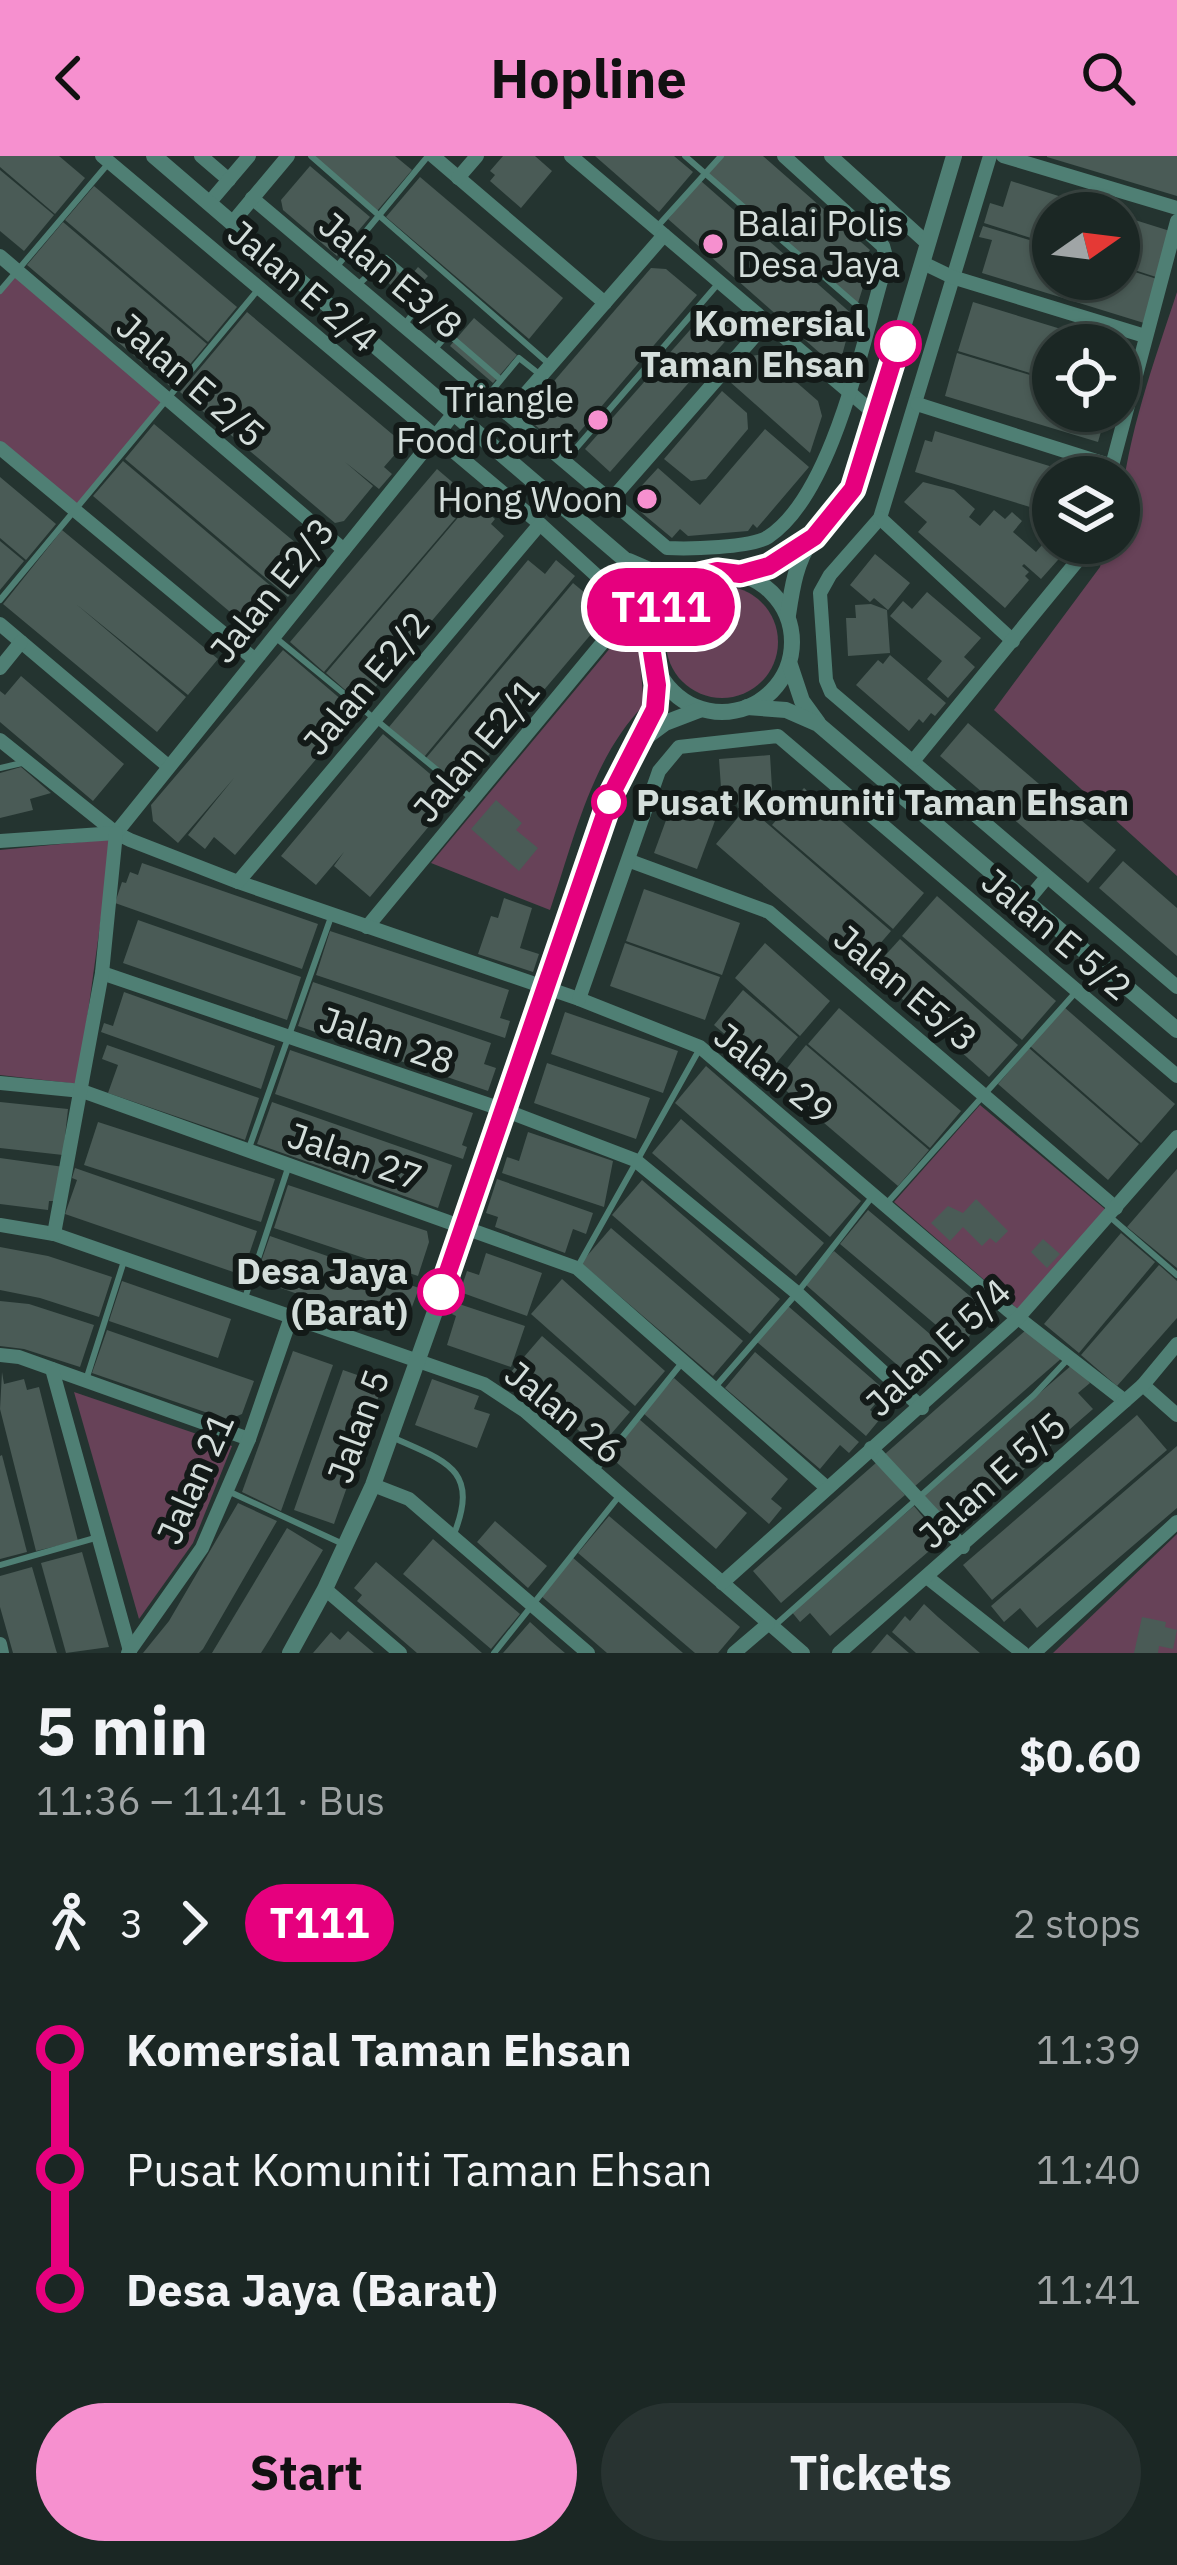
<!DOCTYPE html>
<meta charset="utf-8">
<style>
:root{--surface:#1b2724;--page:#283331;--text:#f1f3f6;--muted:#a0a5a6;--line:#394441;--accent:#f690cf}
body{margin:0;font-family:"IBM Plex Sans",sans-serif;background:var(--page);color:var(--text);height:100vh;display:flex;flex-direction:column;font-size:45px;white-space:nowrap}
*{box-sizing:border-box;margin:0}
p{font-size:39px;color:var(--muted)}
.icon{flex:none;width:66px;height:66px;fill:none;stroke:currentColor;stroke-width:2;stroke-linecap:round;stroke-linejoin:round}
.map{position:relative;height:1497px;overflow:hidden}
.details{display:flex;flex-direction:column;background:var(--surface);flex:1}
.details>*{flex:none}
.badge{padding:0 24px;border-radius:39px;font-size:42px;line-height:78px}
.needle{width:78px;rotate:76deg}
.tools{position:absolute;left:1032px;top:36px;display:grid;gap:24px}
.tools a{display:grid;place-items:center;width:108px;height:108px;border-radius:50%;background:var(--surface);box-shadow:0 3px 9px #0004,0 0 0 3px var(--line);font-size:60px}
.map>.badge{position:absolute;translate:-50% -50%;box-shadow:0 0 0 6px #fff}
.legs{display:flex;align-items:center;gap:18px;height:132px;padding:0 36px;font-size:39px}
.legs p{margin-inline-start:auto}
.head{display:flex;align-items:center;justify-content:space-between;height:204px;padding:0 36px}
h1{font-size:66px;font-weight:700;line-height:90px}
.primary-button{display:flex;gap:24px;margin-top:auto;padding:24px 36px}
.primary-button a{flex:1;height:138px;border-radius:72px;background:var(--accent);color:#111;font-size:48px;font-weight:700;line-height:138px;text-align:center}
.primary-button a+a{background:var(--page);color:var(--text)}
ul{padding:0 36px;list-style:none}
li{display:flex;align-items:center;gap:42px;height:120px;font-size:45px}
li i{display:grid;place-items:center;width:18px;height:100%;margin:0 15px;background:currentColor}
li i::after{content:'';width:30px;height:30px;margin:-15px;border:9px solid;border-radius:50%;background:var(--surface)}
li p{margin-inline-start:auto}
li:first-child i{background:linear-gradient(#0000 50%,currentColor 0)}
li:last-child i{background:linear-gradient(currentColor 50%,#0000 0)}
header{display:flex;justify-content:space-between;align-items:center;height:156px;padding:0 36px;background:var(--accent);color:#111;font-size:54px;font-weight:700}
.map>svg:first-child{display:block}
.green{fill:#674258}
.building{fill:#4a5b56}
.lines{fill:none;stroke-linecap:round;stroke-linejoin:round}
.service{stroke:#4f7f74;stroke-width:6}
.minor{stroke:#4f7f74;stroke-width:14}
.tertiary{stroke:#4f7f74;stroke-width:16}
.line-1-casing{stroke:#fff;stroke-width:27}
.line-1{stroke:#e6007e;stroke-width:18}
.poi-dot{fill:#f690cf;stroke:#131a18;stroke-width:4.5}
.stop-1-dot{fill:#fff;stroke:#e6007e;stroke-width:6}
.labels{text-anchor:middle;stroke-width:12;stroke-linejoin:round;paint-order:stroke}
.poi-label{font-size:36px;fill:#d4dedb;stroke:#131a18;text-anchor:end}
.street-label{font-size:36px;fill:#d4dedb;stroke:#131a18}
.stop-label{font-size:36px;font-weight:bold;fill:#d4dedb;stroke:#131a18;text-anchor:end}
</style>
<header><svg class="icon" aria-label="back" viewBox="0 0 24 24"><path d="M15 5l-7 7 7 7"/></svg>Hopline<svg class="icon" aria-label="search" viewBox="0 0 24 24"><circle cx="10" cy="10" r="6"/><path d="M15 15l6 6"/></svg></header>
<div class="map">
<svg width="1177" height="1497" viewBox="0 0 1177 1497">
<rect width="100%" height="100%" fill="#243430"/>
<g class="green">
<polygon points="17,115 167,243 74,354 0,292 0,135"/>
<path d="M 1177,136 L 1177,720 L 994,554 L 1100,411 L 1106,387 L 1119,387 C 1119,300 1151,216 1177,136 Z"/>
<circle cx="722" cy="486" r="56"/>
<path d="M 636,461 L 644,549 C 591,603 574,684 550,754 L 431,707 Z"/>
<polygon points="112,683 78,928 0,919 0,694"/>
<polygon points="980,949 1106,1054 1019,1154 894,1046"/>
<polygon points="74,1236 232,1290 193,1387 139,1463"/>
<polygon points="1177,1378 1177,1497 1053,1497"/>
</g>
<g class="building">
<polygon points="0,0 59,0 85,22 55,58 0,11"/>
<polygon points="313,0 395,0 412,14 377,55"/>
<polygon points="503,0 535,0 552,15 521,52 490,25 495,19 490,15"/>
<polygon points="595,0 674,0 693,16 659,56"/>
<polygon points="724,0 763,0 870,94 865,101 871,106 857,150 708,18"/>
<polygon points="1047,0 1177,0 1177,40 1047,1"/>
<polygon points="310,10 370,61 337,100 283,54 281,44"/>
<polygon points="0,14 54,59 24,95 0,75"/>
<polygon points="420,21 563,142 529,183 386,61"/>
<polygon points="701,25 853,159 841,203 830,206 668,63"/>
<polygon points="1011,25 1109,56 1109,57 1053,57 1053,89 984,67 990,47 1003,51"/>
<polygon points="94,30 237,151 208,186 65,64"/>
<polygon points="1119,59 1170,75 1156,121 1119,109"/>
<polygon points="63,66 207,188 171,231 27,109"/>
<polygon points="983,70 1053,91 1053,123 1119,123 1119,111 1157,123 1144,167 982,117 992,84 979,81"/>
<polygon points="391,107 408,123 418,111 428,120 418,131 424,137 414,149 380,120"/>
<polygon points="651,112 666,113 697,139 564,294 534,268 531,252"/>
<polygon points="973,146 1110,188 1109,189 1053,189 1053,224 958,195"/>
<polygon points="712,149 737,172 610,316 585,293"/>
<polygon points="247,156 404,288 384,311 392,318 379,333 345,306 373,330 344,365 335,367 180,236"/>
<polygon points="474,162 517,199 493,227 450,190"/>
<polygon points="957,197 1053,226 1053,255 1107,255 1098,286 945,240"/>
<polygon points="764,198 818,245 822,260 810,297 729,225 751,200"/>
<polygon points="722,235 747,257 748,273 706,323 691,325 664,303"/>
<polygon points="154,268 309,398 293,418 301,425 288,441 125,303"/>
<polygon points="765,273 809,311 757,372 753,368 748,375 688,380 680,373 672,382 636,352 634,338 658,312 700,349"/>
<polygon points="935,275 1082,320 1082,321 1053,321 1053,358 915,316 925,284 932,286"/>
<polygon points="123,305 278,436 249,472 93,340"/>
<polygon points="437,313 472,343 324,516 290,486"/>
<polygon points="0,321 56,368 26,404 0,382"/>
<polygon points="923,326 954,334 975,353 969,361 980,370 994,354 1005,363 1012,356 1022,365 1013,376 1036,396 1053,376 1053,387 1073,387 1041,423 1024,408 1022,410 1029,416 1025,420 1029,424 1005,452 918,376 927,366 904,346"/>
<polygon points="473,344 495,363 491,368 504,380 361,548 326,517"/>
<polygon points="62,374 218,503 188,539 76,448 186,541 157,576 3,448"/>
<polygon points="0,385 24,405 0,434"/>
<polygon points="875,398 910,427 888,454 874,442 870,446 850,429"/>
<polygon points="528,404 545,418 556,404 575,420 424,601 389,571"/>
<polygon points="573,427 609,457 461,632 426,602"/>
<polygon points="927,436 981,482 964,501 975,511 948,542 927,523 942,505 890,460 903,445 912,453"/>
<polygon points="871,448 887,454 890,497 848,500 846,462 856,462 855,449"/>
<polygon points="283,494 356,556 235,699 214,681 205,693 188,679 234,622 178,687 153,665 151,649"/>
<polygon points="890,499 946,547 935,560 931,557 923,567 919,563 909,575 856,529 878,504 883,508"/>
<polygon points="21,520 124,608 93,645 0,566 0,535 5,539"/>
<polygon points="968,567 1116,694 1088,727 940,600"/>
<polygon points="383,578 455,639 370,741 334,710 344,696 316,729 281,700"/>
<polygon points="770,599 773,649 738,652 737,645 722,646 719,603"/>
<polygon points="21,611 51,637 30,643 33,654 0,662 0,617"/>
<polygon points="804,632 924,737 893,773 772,669"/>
<polygon points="676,637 719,654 697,713 654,697"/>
<polygon points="496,644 522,667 516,674 538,692 519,715 471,673"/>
<polygon points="754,656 891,775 859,812 716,688 740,659 747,665"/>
<polygon points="1123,705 1177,752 1177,800 1099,732"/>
<polygon points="142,707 318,768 302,813 115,747 122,726 126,727 130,716 138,719"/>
<polygon points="644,733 740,767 722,819 626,785"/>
<polygon points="937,740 1056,845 1022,884 902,780"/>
<polygon points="504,742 532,752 520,792 539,798 533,816 478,798 491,760 498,762"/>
<polygon points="138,764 301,821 287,864 123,807"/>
<polygon points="330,775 509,834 500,862 510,865 505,882 316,819"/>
<polygon points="900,783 1018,889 989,921 871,815"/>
<polygon points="625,787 720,821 705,864 610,830"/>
<polygon points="765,787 830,845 800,880 735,822"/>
<polygon points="313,826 491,887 484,908 496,912 488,935 298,870"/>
<polygon points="743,834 798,881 769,916 714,869"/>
<polygon points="124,836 275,890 261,933 101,876 104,867 113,870"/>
<polygon points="1064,851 1175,948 1141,987 1030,890"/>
<polygon points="839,852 961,955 930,992 808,888"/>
<polygon points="565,856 678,895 663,937 551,898"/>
<polygon points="107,889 259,942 245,984 108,937 118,909 102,903"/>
<polygon points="806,889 929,994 898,1030 776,926"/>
<polygon points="1029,892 1139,988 1108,1024 998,928"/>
<polygon points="290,894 473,957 462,989 467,991 463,1003 275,938"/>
<polygon points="547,907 650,942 636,983 534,947"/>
<polygon points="706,910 861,1045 830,1081 675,947"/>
<polygon points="0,946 68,953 63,999 0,992"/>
<polygon points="272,946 452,1009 438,1052 257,988"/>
<polygon points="681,963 824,1087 796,1120 652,997"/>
<polygon points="98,966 275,1023 261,1066 84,1009"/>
<polygon points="528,976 613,1005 604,1051 502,1017 507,1001 519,1005"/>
<polygon points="0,1002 64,1011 55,1045 49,1045 48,1054 0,1048"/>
<polygon points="75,1012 257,1075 242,1119 65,1058 77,1024 72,1022"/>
<polygon points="1177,1013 1177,1112 1127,1071"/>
<polygon points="497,1023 593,1057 586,1078 573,1073 565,1097 495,1071 498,1061 486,1057"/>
<polygon points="642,1024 780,1143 750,1178 612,1059"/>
<polygon points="288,1029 427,1075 429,1086 418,1120 274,1072"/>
<polygon points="976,1043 1008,1075 996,1087 990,1082 982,1090 963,1071 950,1085 931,1067 948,1050 963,1057"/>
<polygon points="868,1054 989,1156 961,1190 840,1088"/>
<polygon points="611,1072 743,1185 713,1220 581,1107"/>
<polygon points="1121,1077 1155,1106 1079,1197 1044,1168"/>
<polygon points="270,1080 419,1132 409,1159 403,1157 397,1173 255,1123"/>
<polygon points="1043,1083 1060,1098 1047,1112 1031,1096"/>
<polygon points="0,1091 48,1100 112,1121 99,1161 40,1142 0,1134"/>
<polygon points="834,1095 953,1198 938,1215 934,1211 919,1228 805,1128"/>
<polygon points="486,1097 542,1117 527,1160 460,1136 467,1115 479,1119"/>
<polygon points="1159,1109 1177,1125 1177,1162 1117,1230 1081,1199"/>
<polygon points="562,1123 665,1215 635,1250 531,1158"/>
<polygon points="122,1125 231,1163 218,1202 109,1165"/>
<polygon points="0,1145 29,1148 94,1169 80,1211 24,1193 0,1190"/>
<polygon points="456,1147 525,1170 511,1211 447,1189 456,1160 452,1158"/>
<polygon points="788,1150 886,1235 870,1254 880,1263 866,1280 757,1186"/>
<polygon points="107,1174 254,1225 242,1258 228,1264 92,1217"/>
<polygon points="1026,1174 1063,1201 914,1331 885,1298"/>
<polygon points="542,1180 630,1256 599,1292 511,1216"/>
<polygon points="293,1195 333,1209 281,1355 242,1336"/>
<polygon points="755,1196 859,1286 849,1297 840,1289 820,1313 725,1232"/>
<polygon points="1073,1208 1090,1227 1078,1237 1093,1253 952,1376 921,1340"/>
<polygon points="343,1214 383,1228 334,1368 294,1354"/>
<polygon points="2,1216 4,1228 24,1223 27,1234 39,1231 78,1385 36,1395 0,1253"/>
<polygon points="674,1222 788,1323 771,1343 782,1352 769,1368 643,1257"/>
<polygon points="432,1223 479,1240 474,1253 490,1258 477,1292 415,1269"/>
<polygon points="1137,1259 1167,1294 992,1444 963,1409"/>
<polygon points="639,1263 747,1357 716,1393 608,1299"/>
<polygon points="1177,1290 1177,1352 1037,1472 1020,1452 1004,1466 991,1450"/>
<polygon points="2,1299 27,1396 0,1403 0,1300"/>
<polygon points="877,1306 905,1339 781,1447 753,1415"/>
<polygon points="238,1347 277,1365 203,1493 199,1497 143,1497 169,1465"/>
<polygon points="914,1350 942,1384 830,1480 810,1457 800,1466 791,1455"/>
<polygon points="609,1360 740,1471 718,1497 695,1497 578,1397"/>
<polygon points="495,1365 547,1410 528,1432 477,1386"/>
<polygon points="287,1372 323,1394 271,1481 261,1497 212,1497"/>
<polygon points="433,1383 520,1458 491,1493 403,1418"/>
<polygon points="82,1396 109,1491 66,1497 41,1407"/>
<polygon points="572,1401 683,1497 607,1497 540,1439"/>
<polygon points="376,1406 463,1480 482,1497 417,1497 357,1445 362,1439 354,1432"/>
<polygon points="32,1411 56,1494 57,1497 13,1497 0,1451 0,1420"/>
<polygon points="924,1448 938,1461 980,1497 916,1497 892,1476 905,1460 910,1465"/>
<polygon points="1142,1461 1166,1466 1165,1471 1177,1474 1173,1493 1159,1490 1158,1497 1134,1497"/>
<polygon points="530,1466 551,1485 565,1497 503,1497"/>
<polygon points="348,1475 374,1497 313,1497 331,1476 340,1484"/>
<polygon points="887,1478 909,1497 871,1497"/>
</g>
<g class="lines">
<g class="service">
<polyline points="311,0 548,207"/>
<polyline points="685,0 868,159"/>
<polyline points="656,72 721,0"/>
<polyline points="338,109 428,0"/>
<polyline points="359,128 386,102 428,137 405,168"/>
<polyline points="0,135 107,9"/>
<polyline points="433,195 448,178 500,223"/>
<polyline points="490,237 519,202 538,217"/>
<polyline points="565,305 717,129"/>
<polyline points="0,444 257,135"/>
<polyline points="276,482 470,641"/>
<polyline points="0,612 22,607"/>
<polyline points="249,992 331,761"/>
<polyline points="888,1046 1075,837"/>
<polyline points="1109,1060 1177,1119"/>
<polyline points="577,1112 699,894"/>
<polyline points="245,1142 289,1009"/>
<polyline points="86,1224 124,1105"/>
<polyline points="716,1230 797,1137 872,1041"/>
<path d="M 394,1282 C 445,1305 480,1313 454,1378"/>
<polyline points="595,1315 681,1208"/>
<polyline points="230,1336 343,1388"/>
<polyline points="0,1409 95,1382"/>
<polyline points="773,1471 1034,1239 1069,1202"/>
<polyline points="494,1497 620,1339"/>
</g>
<g class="minor">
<polyline points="102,0 540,368 619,440 625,451 623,462 367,771"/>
<polyline points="201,0 229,24"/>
<polyline points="433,0 605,147"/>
<polyline points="571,0 875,258"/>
<polyline points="831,0 927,87"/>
<polyline points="990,0 880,362 830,419 820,437 826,524 831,536 1177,831"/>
<polyline points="1003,0 1177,52"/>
<polyline points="458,22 477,0"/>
<path d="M 252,42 L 667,392 C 688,393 751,392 768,381 C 834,338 864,179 887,104 L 883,90 L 784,0"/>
<polyline points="209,47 249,0"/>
<polyline points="232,67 288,0"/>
<polyline points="0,100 344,394"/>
<polyline points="923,107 952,121 1145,180"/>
<polyline points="917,248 1112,310"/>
<polyline points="508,258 664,79"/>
<polyline points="0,292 254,503"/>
<polyline points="1109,321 1177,65"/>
<polyline points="611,344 767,166"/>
<polyline points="880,362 1013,485"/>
<polyline points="0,468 168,610"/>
<polyline points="0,512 21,486"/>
<polyline points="0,584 116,677 130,684 238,726 579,843 700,891 1008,1154 1125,1245"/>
<polyline points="914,604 1092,387"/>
<polyline points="116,677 476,230"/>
<polyline points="0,685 116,677"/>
<polyline points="630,705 769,756 1116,1052"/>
<polyline points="238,726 540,368"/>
<polyline points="1028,744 1047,721"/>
<polyline points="102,817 504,954 635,1004 797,1137 922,1252"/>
<polyline points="579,843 659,615 679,591 778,580 1177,920"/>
<polyline points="0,927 82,935 577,1112 826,1331"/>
<polyline points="0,1069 54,1078 484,1228 525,1255 803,1497"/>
<polyline points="54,1078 102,817 116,677"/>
<polyline points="0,1199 19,1201 249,1283"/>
<polyline points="52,1213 130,1495"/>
<polyline points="1143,1229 1177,1259"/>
<polyline points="871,1292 963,1391"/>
<polyline points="373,1329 409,1343 588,1497"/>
<polyline points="928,1422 1023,1497"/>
<polyline points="722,1427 1018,1162 1177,981"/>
<polyline points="325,1433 400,1497"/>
<polyline points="0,1488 2,1497"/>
<polyline points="128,1497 202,1392 249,1283 292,1158"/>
<polyline points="734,1497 768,1468"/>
<polyline points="839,1497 1143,1229 1177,1188"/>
<polyline points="1034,1497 1177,1366"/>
</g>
<g class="tertiary">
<path d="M 154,0 L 623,402 C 639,423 658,447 652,474"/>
<polyline points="629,405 659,418 690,421"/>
<circle cx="722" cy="486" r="70"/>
<polyline points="740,418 769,410 808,388"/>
<path d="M 788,459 C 792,432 796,405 812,383 C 829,361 848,345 859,319 L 954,0"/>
<polyline points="790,509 802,545 818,567"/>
<polyline points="747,551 786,554 818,568 1177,874"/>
<polyline points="646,581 665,567 699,554"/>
<polyline points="290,1497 325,1433 373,1329 486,1013 613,635 655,553 656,513"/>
</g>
</g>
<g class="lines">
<defs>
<polyline id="line-1" points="441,1136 613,635 655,553 657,529 651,490 657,457 667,441 695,420 717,415 740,418 769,410 814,381 853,333 898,188"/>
</defs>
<use href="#line-1" class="line-1-casing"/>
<use href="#line-1" class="line-1"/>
</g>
<g class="poi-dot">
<circle cx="713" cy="88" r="12"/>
<circle cx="598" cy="264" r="12"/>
<circle cx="647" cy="343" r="12"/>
</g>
<g class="stop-1-dot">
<circle cx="898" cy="188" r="21"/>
<circle cx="609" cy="646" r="15"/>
<circle cx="441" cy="1136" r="21"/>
</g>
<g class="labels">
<g class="poi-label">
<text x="737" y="80" text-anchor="start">Balai Polis<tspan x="737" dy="41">Desa Jaya</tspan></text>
<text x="574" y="256">Triangle<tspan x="574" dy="41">Food Court</tspan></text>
<text x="623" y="356">Hong Woon</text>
</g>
<g class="street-label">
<text transform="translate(391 119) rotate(40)" y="13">Jalan E3/8</text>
<text transform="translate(303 130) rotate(40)" y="13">Jalan E 2/4</text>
<text transform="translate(191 224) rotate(41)" y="13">Jalan E 2/5</text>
<text transform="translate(272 434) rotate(-51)" y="13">Jalan E2/3</text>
<text transform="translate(366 527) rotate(-50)" y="13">Jalan E2/2</text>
<text transform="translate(476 594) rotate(-50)" y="13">Jalan E2/1</text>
<text transform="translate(1057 778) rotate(40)" y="13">Jalan E 5/2</text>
<text transform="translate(906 832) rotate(40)" y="13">Jalan E5/3</text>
<text transform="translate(387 884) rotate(19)" y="13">Jalan 28</text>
<text transform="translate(774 917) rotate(38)" y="13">Jalan 29</text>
<text transform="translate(355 1000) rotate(19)" y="13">Jalan 27</text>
<text transform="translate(938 1191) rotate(-43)" y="13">Jalan E 5/4</text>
<text transform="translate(564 1256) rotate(39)" y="13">Jalan 26</text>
<text transform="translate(358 1270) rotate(-70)" y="13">Jalan 5</text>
<text transform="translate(195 1322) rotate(-66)" y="13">Jalan 21</text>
<text transform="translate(992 1324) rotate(-42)" y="13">Jalan E 5/5</text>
</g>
<g class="stop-label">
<text x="865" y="180">Komersial<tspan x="865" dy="41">Taman Ehsan</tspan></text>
<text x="636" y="659" text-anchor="start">Pusat Komuniti Taman Ehsan</text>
<text x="408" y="1128">Desa Jaya<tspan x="408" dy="41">(Barat)</tspan></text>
</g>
</g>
</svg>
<div class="tools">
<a><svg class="needle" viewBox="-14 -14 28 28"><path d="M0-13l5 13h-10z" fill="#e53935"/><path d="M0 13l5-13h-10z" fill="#a0a5a6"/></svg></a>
<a><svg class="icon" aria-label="locate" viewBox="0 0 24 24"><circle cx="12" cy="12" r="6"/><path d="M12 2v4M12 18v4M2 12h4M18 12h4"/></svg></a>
<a><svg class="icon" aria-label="layers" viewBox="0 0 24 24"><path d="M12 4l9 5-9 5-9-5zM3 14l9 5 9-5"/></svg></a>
</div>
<b class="badge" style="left:661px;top:451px;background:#e6007e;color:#fff">T111</b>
</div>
<section class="details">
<div class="head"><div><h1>5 min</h1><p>11:36 – 11:41 · Bus</p></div><b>$0.60</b></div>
<div class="legs"><svg class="icon" aria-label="walk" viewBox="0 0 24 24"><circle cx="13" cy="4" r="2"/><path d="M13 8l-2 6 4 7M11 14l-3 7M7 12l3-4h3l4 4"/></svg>3<svg class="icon" aria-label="forward" viewBox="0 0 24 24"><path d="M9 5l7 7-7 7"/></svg><b class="badge" style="background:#e6007e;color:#fff">T111</b><p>2 stops</p></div>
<ul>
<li><i style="color:#e6007e"></i><b>Komersial Taman Ehsan</b><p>11:39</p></li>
<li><i style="color:#e6007e"></i><span>Pusat Komuniti Taman Ehsan</span><p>11:40</p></li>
<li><i style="color:#e6007e"></i><b>Desa Jaya (Barat)</b><p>11:41</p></li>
</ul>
<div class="primary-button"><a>Start</a><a>Tickets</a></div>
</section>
